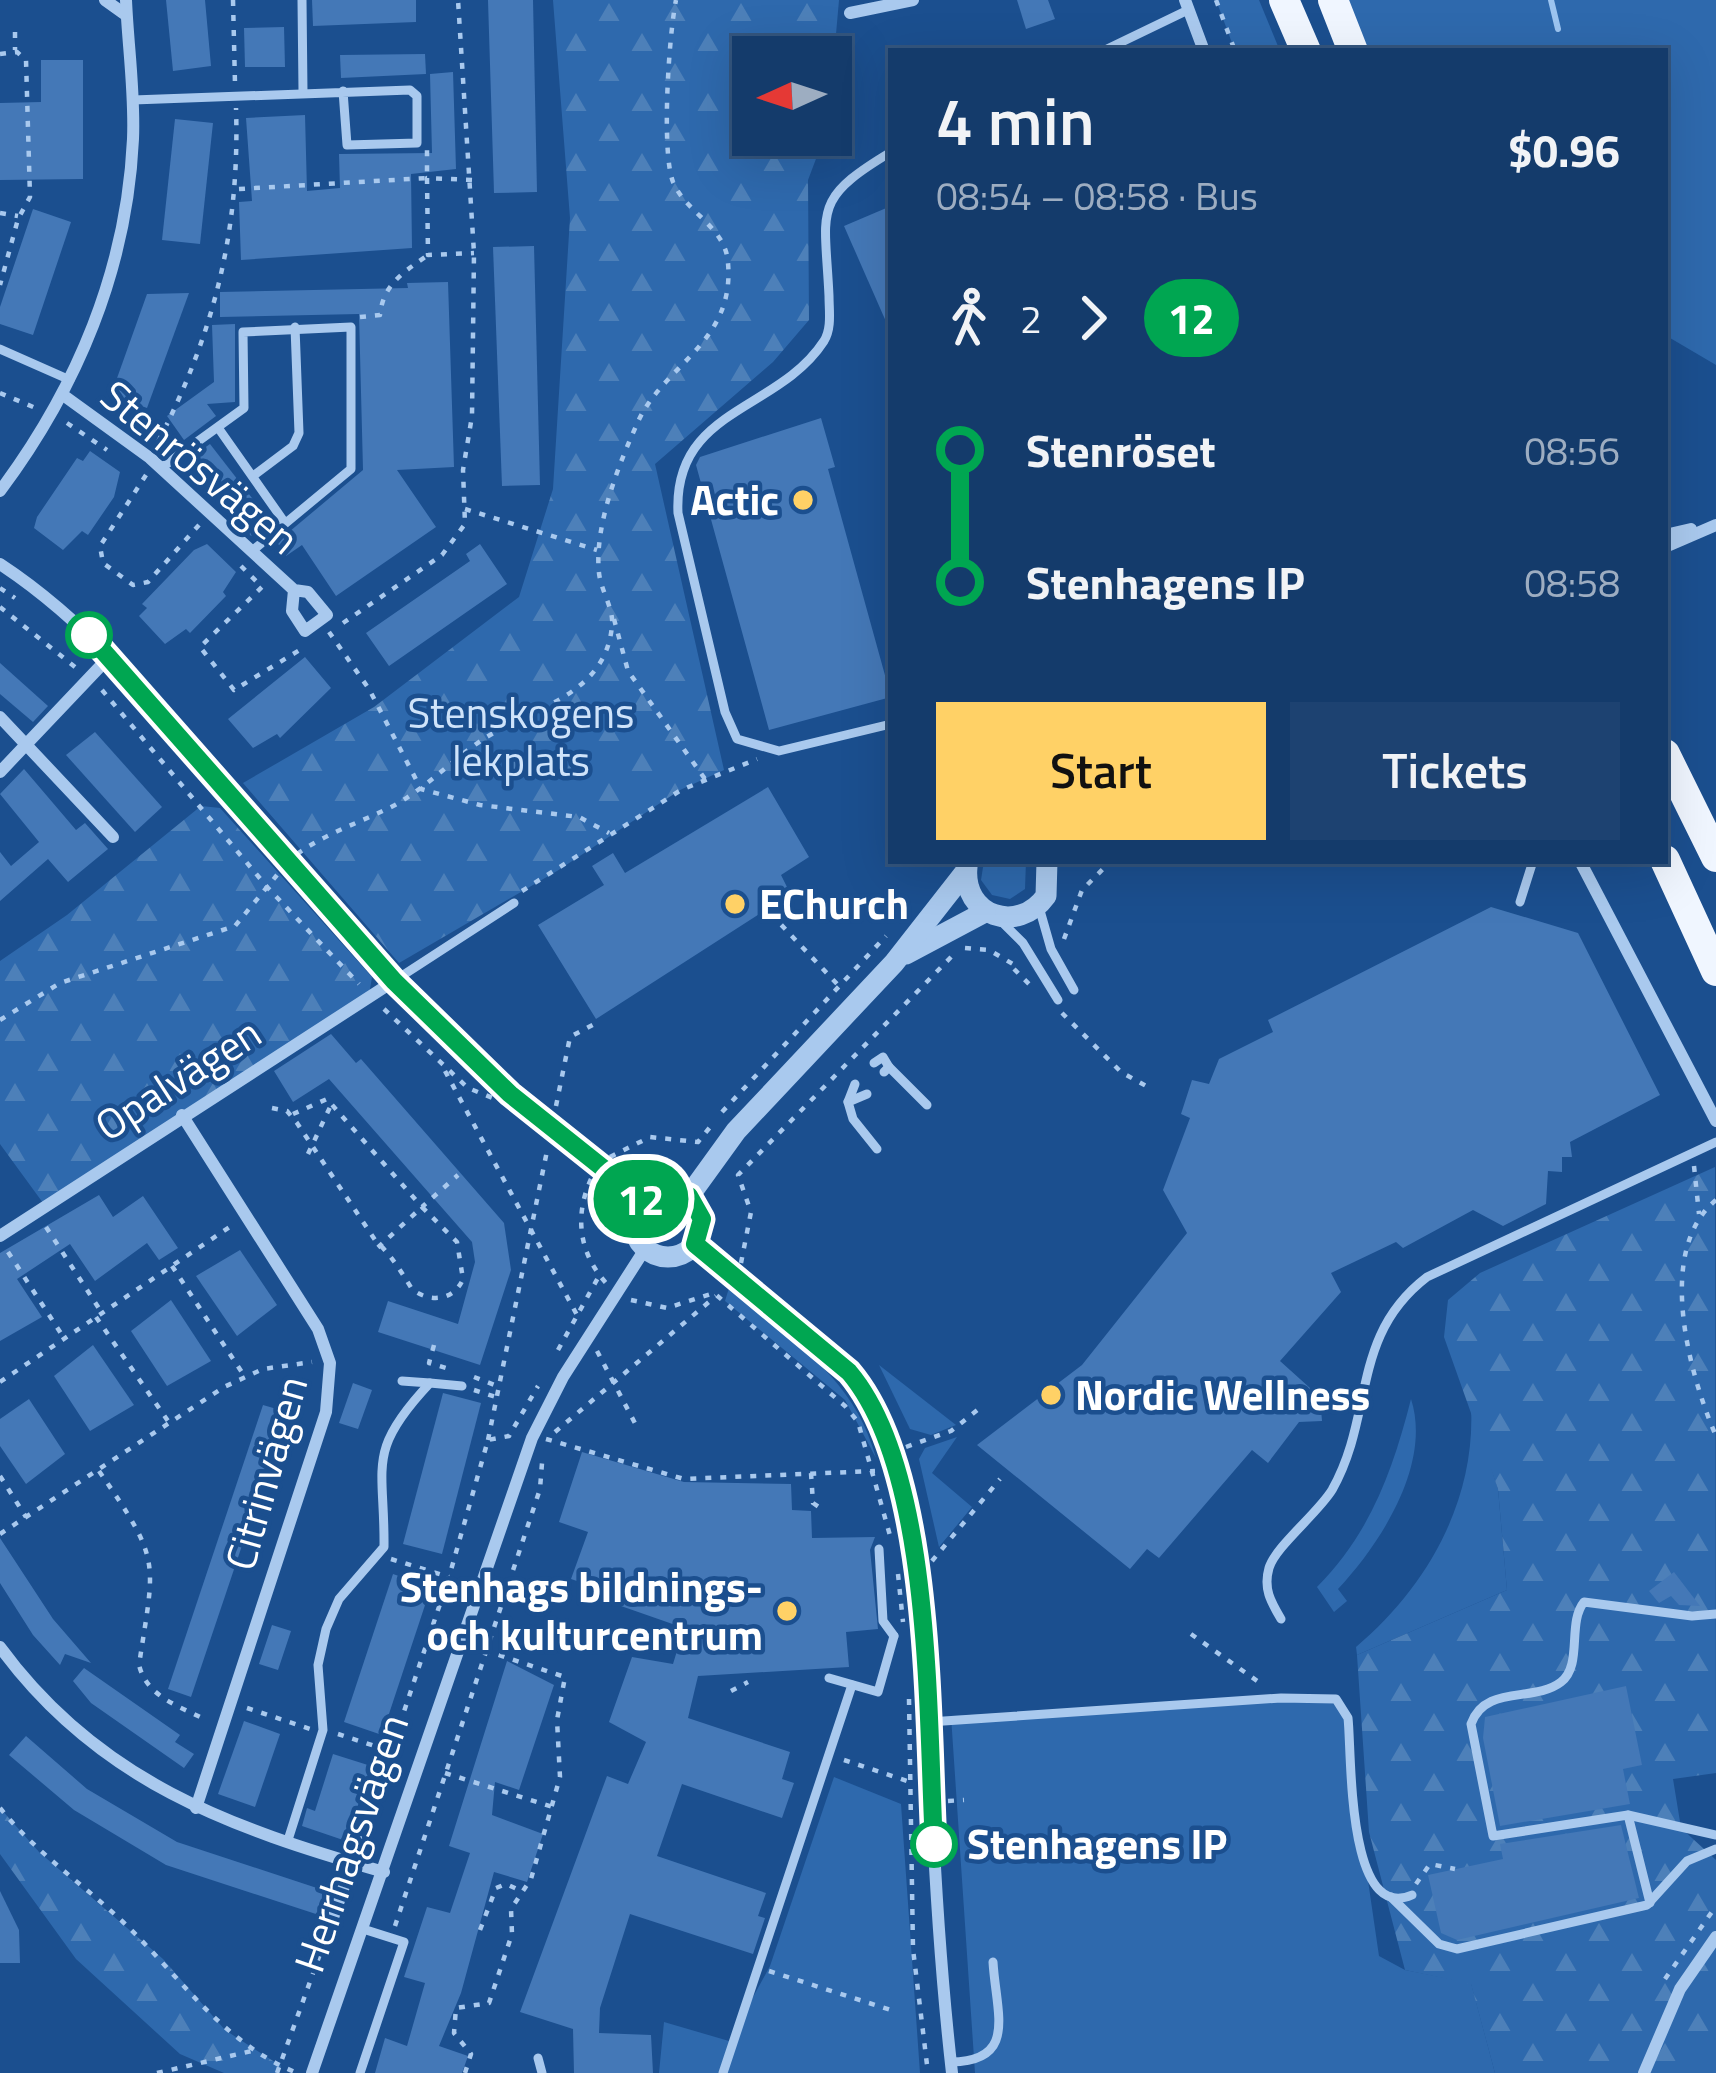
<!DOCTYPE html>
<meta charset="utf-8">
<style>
:root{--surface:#143b6b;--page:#1d4271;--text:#f1f3f6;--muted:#9dadc1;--line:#33557e;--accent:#ffd166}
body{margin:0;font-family:"Titillium Web",sans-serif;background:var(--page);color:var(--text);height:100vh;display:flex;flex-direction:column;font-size:45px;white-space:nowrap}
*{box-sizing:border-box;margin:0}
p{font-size:39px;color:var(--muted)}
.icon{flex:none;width:66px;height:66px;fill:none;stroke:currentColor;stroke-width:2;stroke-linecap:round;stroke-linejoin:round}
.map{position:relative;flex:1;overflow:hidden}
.sheet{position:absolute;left:888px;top:48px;width:780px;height:816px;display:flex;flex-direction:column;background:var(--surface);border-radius:0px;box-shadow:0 12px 48px #0002,0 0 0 3px var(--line)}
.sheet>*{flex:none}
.badge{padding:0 24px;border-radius:39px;font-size:42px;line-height:78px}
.needle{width:78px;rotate:267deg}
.fabs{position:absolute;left:732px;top:36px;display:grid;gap:24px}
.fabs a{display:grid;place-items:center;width:120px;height:120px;border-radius:0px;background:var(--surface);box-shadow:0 12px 48px #0002,0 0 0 3px var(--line);font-size:60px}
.map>.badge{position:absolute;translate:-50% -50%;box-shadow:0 0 0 6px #fff}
.legs{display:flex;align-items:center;gap:18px;height:132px;padding:0 48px;font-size:39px}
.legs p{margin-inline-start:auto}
.summary{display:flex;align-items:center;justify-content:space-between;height:204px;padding:0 48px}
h1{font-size:66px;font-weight:600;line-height:90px}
.primary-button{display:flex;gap:24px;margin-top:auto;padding:24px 48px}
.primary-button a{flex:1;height:138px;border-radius:0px;background:var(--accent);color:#111;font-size:48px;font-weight:600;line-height:138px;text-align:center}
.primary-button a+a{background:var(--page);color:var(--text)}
ul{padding:0 48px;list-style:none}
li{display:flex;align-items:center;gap:42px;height:132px;font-size:45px}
li i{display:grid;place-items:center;width:18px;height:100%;margin:0 15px;background:currentColor}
li i::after{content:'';width:30px;height:30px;margin:-15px;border:9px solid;border-radius:50%;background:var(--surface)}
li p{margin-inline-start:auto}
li:first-child i{background:linear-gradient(#0000 50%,currentColor 0)}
li:last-child i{background:linear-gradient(currentColor 50%,#0000 0)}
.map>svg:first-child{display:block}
.green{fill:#2e69ad}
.forest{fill:url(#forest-firs)}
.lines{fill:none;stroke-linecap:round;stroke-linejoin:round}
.stream{stroke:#9cc4f0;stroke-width:6}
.building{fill:#4478b7}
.path{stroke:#a9c9ee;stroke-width:4.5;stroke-dasharray:6 9;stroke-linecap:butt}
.service{stroke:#a9c9ee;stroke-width:9}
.minor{stroke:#a9c9ee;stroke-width:12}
.tertiary{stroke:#a9c9ee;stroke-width:21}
.primary{stroke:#f0f6ff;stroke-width:30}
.line-1-casing{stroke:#fff;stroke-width:27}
.line-1{stroke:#00a651;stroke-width:18}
.poi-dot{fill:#ffd166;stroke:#1b4f8f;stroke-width:4.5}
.stop-1-dot{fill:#fff;stroke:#00a651;stroke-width:6}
.labels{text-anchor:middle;stroke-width:9;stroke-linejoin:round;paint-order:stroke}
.street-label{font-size:42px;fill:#fff;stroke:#1b4f8f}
.poi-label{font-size:42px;font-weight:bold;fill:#fff;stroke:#1b4f8f;text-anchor:end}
.park-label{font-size:42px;fill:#cfe3fa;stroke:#1b4f8f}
.stop-label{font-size:42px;font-weight:bold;fill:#fff;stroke:#1b4f8f;text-anchor:start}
</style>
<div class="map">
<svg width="1716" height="2073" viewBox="0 0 1716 2073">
<defs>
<pattern id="forest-firs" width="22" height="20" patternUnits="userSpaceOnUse" patternTransform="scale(3)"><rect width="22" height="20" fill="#2e69ad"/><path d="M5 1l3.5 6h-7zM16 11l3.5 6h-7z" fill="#4d80b9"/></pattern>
</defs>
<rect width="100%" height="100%" fill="#1b4f8f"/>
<g class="green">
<polygon points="1216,0 1259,0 1280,51 1235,51"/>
<polygon points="1347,0 1716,0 1716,365 1665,335 1665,51 1367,51"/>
<polygon points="984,861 1026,861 1025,889 1010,899 992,895 981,880"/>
<path d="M 729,1288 C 791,1341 854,1376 876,1458 L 845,1400 L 725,1301 Z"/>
<polygon points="879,1365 956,1425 931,1435 910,1429"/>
<path d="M 1411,1399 C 1432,1464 1381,1543 1338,1589 L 1347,1601 L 1334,1612 L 1317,1587 C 1370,1534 1393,1470 1411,1399 Z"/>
<path d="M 1471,1406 L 1498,1489 L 1507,1590 L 1357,1655 L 1356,1647 C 1427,1587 1476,1501 1471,1406 Z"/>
<polygon points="957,1437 932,1473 972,1507 939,1547 919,1459 925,1448"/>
<polygon points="1281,1698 1342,1702 1379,1956 1405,1970 1471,1983 1495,2073 975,2073 951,1716"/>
<polygon points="834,1777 901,1804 920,2073 659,2073 664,2022 729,2041 770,1966"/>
</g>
<g class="forest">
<polygon points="553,0 839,0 831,90 831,57 753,57 753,135 825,135 808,180 809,320 773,362 655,464 724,770 680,790 557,871 399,963 243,783 374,707 519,597 553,489 570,218"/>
<polygon points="201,806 220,808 372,977 369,995 46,1207 0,1144 0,961 67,915"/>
<polygon points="1715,1167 1716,1773 1673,1779 1681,1828 1716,1860 1716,2073 1495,2073 1471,1984 1405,1970 1369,1832 1357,1655 1507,1590 1498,1489 1444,1337 1448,1300 1480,1273"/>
<polygon points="0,1808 39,1852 163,1959 225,2030 281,2066 277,2073 224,2073 180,2054 76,1959 0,1854"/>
</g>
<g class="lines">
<polyline class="stream" points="1551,0 1558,29"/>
</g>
<g class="building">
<polygon points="166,0 205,0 211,66 173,71"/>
<polygon points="312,0 416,0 416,22 313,26"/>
<polygon points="488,0 533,0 537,192 494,193"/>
<polygon points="1017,0 1048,0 1055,19 1026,29"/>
<polygon points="284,27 285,67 245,67 244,28"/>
<polygon points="425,54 426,74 341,78 340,55"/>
<polygon points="41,60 83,60 83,179 0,180 0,103 41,102"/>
<polygon points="453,72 456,169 411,174 412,248 241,260 239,202 252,201 246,118 305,115 307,191 340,188 339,154 432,153 430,74"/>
<polygon points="175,119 213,123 200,244 162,240"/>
<polygon points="891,206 891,333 844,226"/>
<polygon points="33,209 71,222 33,335 0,324 0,307"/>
<polygon points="534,246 540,485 502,486 493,247"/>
<polygon points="448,282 454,467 397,470 436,527 336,596 302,545 286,556 277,542 363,470 359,314 220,317 220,292 408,288 407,283"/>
<polygon points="189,293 147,408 111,395 147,294"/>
<polygon points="235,324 235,402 207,404 216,416 184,440 167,416 214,382 212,325"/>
<polygon points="821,418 835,467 828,469 891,697 769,730 696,465 700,457"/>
<polygon points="210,444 269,520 251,536 193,456"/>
<polygon points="90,451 120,472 114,497 88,535 82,531 63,550 34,528 37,517 77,458 83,461"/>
<polygon points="207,544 236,572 223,592 226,596 190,633 186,629 165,644 139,616 147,608 142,604 194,550"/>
<polygon points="480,544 507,584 389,666 366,633 470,561 466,554"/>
<polygon points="305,657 331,688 280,738 277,734 253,748 228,719"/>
<polygon points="0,663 48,706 33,722 0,694"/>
<polygon points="95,732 162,807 135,832 66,755"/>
<polygon points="24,769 76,830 85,823 108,849 68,882 48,859 0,901 0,852 11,866 39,842 0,794"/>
<polygon points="768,787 809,857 781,875 787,887 771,898 775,904 596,1019 538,925 604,885 592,866 613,853 625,873"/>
<polygon points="1491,907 1578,933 1660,1095 1570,1142 1572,1157 1562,1157 1562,1172 1548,1171 1546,1204 1503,1226 1473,1210 1403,1248 1396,1242 1331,1273 1341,1292 1280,1361 1320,1397 1322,1421 1299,1422 1268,1463 1252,1450 1159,1558 1147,1549 1130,1569 977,1445 1082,1365 1187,1233 1163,1190 1190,1118 1181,1114 1192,1080 1209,1084 1219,1059 1273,1032 1268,1020"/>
<polygon points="331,1034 356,1063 361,1059 504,1223 511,1270 480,1365 378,1332 388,1301 458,1324 475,1262 472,1242 329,1079 293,1102 274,1071"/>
<polygon points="99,1195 113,1217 143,1196 178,1248 159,1260 147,1243 95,1281 70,1244 17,1279 42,1317 0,1341 0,1253"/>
<polygon points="240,1250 277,1305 237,1336 196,1276"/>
<polygon points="171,1300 211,1361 167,1386 131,1331"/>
<polygon points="93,1345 134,1405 90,1431 54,1376"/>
<polygon points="353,1383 372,1390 358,1429 339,1423"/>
<polygon points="443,1393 481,1403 442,1554 403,1544"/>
<polygon points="29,1399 65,1454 26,1484 0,1446 0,1419"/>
<polygon points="263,1405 287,1412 191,1697 168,1689"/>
<polygon points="582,1452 684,1482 791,1484 792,1510 811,1511 812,1538 875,1537 870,1550 878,1629 846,1632 849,1667 698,1676 688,1718 790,1752 782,1779 794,1783 782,1818 682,1784 657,1856 766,1893 758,1916 765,1918 753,1954 630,1914 600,2008 599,2033 651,2035 653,2073 574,2073 573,2029 520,2012 607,1776 628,1784 646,1742 609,1722 632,1657 673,1664 684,1628 578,1591 580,1582 571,1579 588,1532 559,1522"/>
<polygon points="0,1538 53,1619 91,1663 65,1654 60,1665 33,1635 0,1583"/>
<polygon points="1674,1572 1700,1606 1679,1605 1671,1596 1659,1603 1649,1591"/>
<polygon points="393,1574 431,1587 382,1735 344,1722"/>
<polygon points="272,1625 291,1631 278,1670 259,1664"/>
<polygon points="507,1661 554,1685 519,1790 495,1782 492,1815 543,1834 527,1882 494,1872 461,1993 439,2046 468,2056 462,2073 375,2073 385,2038 407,2046 425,1983 404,1977 427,1907 450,1913 470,1853 449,1846"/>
<polygon points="84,1668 180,1735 175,1742 194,1754 184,1768 91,1703 73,1681"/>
<polygon points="1626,1686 1642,1765 1623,1769 1630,1804 1500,1826 1483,1738 1485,1717"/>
<polygon points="244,1721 280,1734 255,1807 218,1794"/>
<polygon points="26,1736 87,1789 177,1842 326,1891 319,1915 166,1865 74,1810 9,1755"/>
<polygon points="333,1754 371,1766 346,1841 302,1826 307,1808 315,1811"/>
<polygon points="1621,1825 1639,1898 1457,1940 1441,1933 1428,1875 1503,1859 1500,1844"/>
<polygon points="0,1891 19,1930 20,1963 0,1963"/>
</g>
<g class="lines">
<g class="path">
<polyline points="233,0 235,84"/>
<polyline points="1216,0 1235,51"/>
<polyline points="15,32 15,50"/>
<polyline points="0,54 17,52 26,60 30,197 18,219 0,285"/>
<polyline points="472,180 427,178 428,255 474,253"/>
<polyline points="239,189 427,178 427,150"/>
<polyline points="0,213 18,216"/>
<path d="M 360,317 L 380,315 C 383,284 404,272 428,255"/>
<polyline points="0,393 38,409"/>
<polyline points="67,423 107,450"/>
<path d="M 158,442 C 214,333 240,231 236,108"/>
<polyline points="146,475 100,546 103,563 133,585 148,582 199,525"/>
<polyline points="465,509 597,550"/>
<polyline points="241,566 262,587 200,647 234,690 303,648"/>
<polyline points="0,588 15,598"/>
<polyline points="0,607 75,667"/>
<polyline points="614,619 628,671 705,779"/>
<polyline points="343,623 442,555 465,524 463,470 472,416 474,253 458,0"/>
<polyline points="329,632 369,689 421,789 480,805 579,817 609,833"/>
<polyline points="102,690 268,888 359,984"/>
<path d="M 297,854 C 328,832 362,822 395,805 C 427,787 452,760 482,740 C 532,707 605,697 612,626 C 614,609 601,591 599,573 C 594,527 618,466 637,424 C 662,365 735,344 728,263 C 726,227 686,213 673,182 C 661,151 669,34 676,0"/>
<polyline points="522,891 681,790 757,759"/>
<polyline points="771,914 838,985"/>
<polyline points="1064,939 1082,890 1111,861"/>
<polyline points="965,948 989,950 1018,967"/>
<polyline points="1014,969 1031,986"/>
<polyline points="384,1009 468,1088 500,1101"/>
<polyline points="1062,1013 1121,1072 1148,1087"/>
<polyline points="0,1020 60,983 235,926 277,875"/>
<polyline points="445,1071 577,1315"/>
<polyline points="556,1106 570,1037 600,1021"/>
<path d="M 272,1108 L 287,1111 L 297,1123 L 375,1240 C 392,1256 400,1270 412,1289 C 429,1303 454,1301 463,1279 L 457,1242 L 422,1207 L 373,1252"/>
<polyline points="722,1112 886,936"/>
<polyline points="293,1114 327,1099 422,1207 458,1175"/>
<polyline points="308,1154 331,1105"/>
<polyline points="610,1157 650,1137 698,1142 715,1121"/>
<polyline points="1694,1166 1699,1214"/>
<path d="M 591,1179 C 574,1216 579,1254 607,1284"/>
<path d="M 1716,1200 C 1655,1250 1689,1374 1716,1436"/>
<polyline points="46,1227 102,1313"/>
<polyline points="8,1252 64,1338"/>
<polyline points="741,1263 751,1212 738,1175 955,953"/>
<polyline points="172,1266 245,1377"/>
<polyline points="631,1300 667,1308 714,1293 845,1406 858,1422 891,1539"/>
<polyline points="96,1317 168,1421"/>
<polyline points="434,1345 429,1363 446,1368"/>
<polyline points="558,1350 599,1276"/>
<polyline points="597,1351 637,1427"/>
<polyline points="474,1377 497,1386"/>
<polyline points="0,1382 234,1224"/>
<polyline points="474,1390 496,1397"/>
<polyline points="555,1432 716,1296"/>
<polyline points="546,1439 684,1479 875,1471"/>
<polyline points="488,1440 548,1146"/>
<polyline points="906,1447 951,1431 980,1408"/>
<path d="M 99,1471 C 162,1562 155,1559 139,1665 C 147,1697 179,1706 206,1720"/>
<polyline points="811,1473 813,1503 822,1509"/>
<polyline points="0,1476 26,1517"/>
<polyline points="0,1534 224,1387 263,1369 312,1362"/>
<polyline points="391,1559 449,1577"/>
<polyline points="932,1561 1000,1479"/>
<polyline points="898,1574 903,1622"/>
<polyline points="1191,1634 1260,1683"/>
<polyline points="731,1691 748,1682"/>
<polyline points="909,1699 913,1949 928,2073"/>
<polyline points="247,1708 310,1729"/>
<polyline points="338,1734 390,1751"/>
<polyline points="844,1760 907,1781"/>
<polyline points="445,1773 553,1807"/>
<polyline points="948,1801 964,1800"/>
<path d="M 0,1808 C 36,1853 82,1883 123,1922 C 180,1976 221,2042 297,2073"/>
<polyline points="371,1810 449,1577 488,1440 509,1436 538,1386"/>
<polyline points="1416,1884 1430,1864 1455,1869"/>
<polyline points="395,1926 540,1489 542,1463"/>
<polyline points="480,1930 496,1888 506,1884 519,1890"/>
<polyline points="769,1971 894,2011"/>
<polyline points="1665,1979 1716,1906"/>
<polyline points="157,2073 256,2050"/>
<polyline points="277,2073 324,1943"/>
<polyline points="465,2073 471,2054 454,2033 456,2008 489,2003 512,1934 511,1909 531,1879 560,1777 557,1720 565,1677 487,1651"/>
</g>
<g class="service">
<polyline points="302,0 303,91"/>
<polyline points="1103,51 1188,10"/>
<polyline points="133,100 410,90 417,96 417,143 347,145 343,91"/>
<path d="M 891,152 C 811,200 825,209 829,296 C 829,311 832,328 824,341 C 778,412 673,408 678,513 L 725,712 L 737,739 L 779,751 L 891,724"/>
<polyline points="0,349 70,380"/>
<polyline points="219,429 285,523"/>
<polyline points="161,468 244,408 243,332 351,327 351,469 252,551"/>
<polyline points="253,476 293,446 299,433 295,327"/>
<polyline points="1520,902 1533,861"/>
<polyline points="1039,907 1051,949 1074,990"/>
<polyline points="1001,921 1023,943 1058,1000"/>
<polyline points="394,981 514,903"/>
<polyline points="874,1063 883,1057 889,1067"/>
<polyline points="884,1072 889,1067 927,1105"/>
<polyline points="867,1094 848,1102 853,1119 877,1149"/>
<polyline points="848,1102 855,1084"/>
<polyline points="402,1381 430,1383"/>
<polyline points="879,1549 883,1621 894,1636"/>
<path d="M 1716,1614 L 1692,1616 L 1584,1602 C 1567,1623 1583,1665 1561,1682 C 1534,1703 1485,1684 1471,1724 L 1493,1836 L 1628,1815 L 1716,1835"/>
<path d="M 1281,1619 C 1271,1602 1263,1589 1269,1568 C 1275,1547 1318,1513 1332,1490 C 1375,1414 1350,1336 1427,1277 L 1716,1142"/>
<polyline points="829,1678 878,1692 894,1636"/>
<path d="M 929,1722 L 1281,1698 L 1336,1699 L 1348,1718 C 1352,1752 1346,1924 1412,1895"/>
<polyline points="1628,1815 1650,1903"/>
<path d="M 288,1840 L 323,1730 L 318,1665 L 326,1629 L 339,1599 L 384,1547 C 385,1465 365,1452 430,1383 L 462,1386"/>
<polyline points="1391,1897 1439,1944 1457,1949 1647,1905 1687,1861 1716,1849"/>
<polyline points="538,2058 542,2073"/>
<path d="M 951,2062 C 1018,2061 996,2013 993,1962"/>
<polyline points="360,2073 404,1942 363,1929"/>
<polyline points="723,2073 852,1685"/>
</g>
<g class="minor">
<polyline points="105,0 126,15"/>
<polyline points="1185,0 1204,51"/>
<polyline points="850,13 913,0"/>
<polyline points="63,395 150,458 294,590 292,611 305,631 327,615 308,592 294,590"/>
<path d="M 0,491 C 77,388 127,269 133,139 C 135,93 128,47 126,0"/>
<polyline points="1665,535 1691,529"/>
<polyline points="1665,547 1716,525"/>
<path d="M 0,564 C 116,640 194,757 284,860 C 394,986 512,1098 643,1200"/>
<polyline points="0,717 113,837"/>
<polyline points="0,772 111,655"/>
<polyline points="1580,861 1716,1121"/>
<polyline points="182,1115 318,1329 330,1363 326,1412 196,1808"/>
<polyline points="0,1236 394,981"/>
<path d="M 695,1244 L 849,1372 C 928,1465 926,1688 932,1808 C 936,1896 942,1985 952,2073"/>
<path d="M 0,1647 C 98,1781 230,1828 384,1872"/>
<polyline points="330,1926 366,1824"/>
<polyline points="312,2073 532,1438 563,1377 645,1249"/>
<polyline points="1644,2073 1680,1989 1716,1937"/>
</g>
<g class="tertiary">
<path d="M 967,867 C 962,916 1018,935 1046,896 L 1047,861"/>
<polyline points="906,954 985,912"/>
<circle cx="668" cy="1223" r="34"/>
<polyline points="689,1196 736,1131 894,963 966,871"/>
</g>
<g class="primary">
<polyline points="1284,0 1306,51"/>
<polyline points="1333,0 1353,51"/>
<polyline points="1665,754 1716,857"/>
<polyline points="1665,860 1716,971"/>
</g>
</g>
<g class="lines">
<defs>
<path id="line-1" d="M 89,635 L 394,981 L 510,1094 L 643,1200 L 670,1189 L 689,1196 L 702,1219 L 695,1244 L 849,1372 C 933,1471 927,1716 934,1844"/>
</defs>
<use href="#line-1" class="line-1-casing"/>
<use href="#line-1" class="line-1"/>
</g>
<g class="poi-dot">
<circle cx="803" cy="500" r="12"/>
<circle cx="735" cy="904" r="12"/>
<circle cx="1051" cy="1395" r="12"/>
<circle cx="787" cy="1611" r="12"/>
</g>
<g class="stop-1-dot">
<circle cx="89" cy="635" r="21"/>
<circle cx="934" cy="1844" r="21"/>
</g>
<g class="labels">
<g class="street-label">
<text transform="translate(200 467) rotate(40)" y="15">Stenrösvägen</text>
<text transform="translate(178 1079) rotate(-33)" y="15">Opalvägen</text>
<text transform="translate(266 1473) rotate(-74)" y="15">Citrinvägen</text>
<text transform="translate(351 1843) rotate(-71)" y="15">Herrhagsvägen</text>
</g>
<g class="poi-label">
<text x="779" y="515">Actic</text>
<text x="759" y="919" text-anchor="start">EChurch</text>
<text x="1075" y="1410" text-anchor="start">Nordic Wellness</text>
<text x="763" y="1602">Stenhags bildnings-<tspan x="763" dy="48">och kulturcentrum</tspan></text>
</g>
<g class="park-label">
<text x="521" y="728">Stenskogens<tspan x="521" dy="48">lekplats</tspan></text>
</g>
<g class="stop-label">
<text x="967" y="1859">Stenhagens IP</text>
</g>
</g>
</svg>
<div class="fabs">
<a><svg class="needle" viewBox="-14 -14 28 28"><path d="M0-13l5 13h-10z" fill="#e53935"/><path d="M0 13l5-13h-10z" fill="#9dadc1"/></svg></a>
</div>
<b class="badge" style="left:641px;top:1199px;background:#00a651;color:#fff">12</b>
<section class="sheet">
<div class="summary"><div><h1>4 min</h1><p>08:54 – 08:58 · Bus</p></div><b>$0.96</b></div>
<div class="legs"><svg class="icon" aria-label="walk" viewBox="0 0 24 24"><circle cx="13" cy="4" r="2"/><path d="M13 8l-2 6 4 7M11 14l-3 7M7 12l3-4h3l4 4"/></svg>2<svg class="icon" aria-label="forward" viewBox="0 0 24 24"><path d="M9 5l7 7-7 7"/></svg><b class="badge" style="background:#00a651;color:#fff">12</b></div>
<ul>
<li><i style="color:#00a651"></i><b>Stenröset</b><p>08:56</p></li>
<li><i style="color:#00a651"></i><b>Stenhagens IP</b><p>08:58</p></li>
</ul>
<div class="primary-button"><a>Start</a><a>Tickets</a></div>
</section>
</div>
